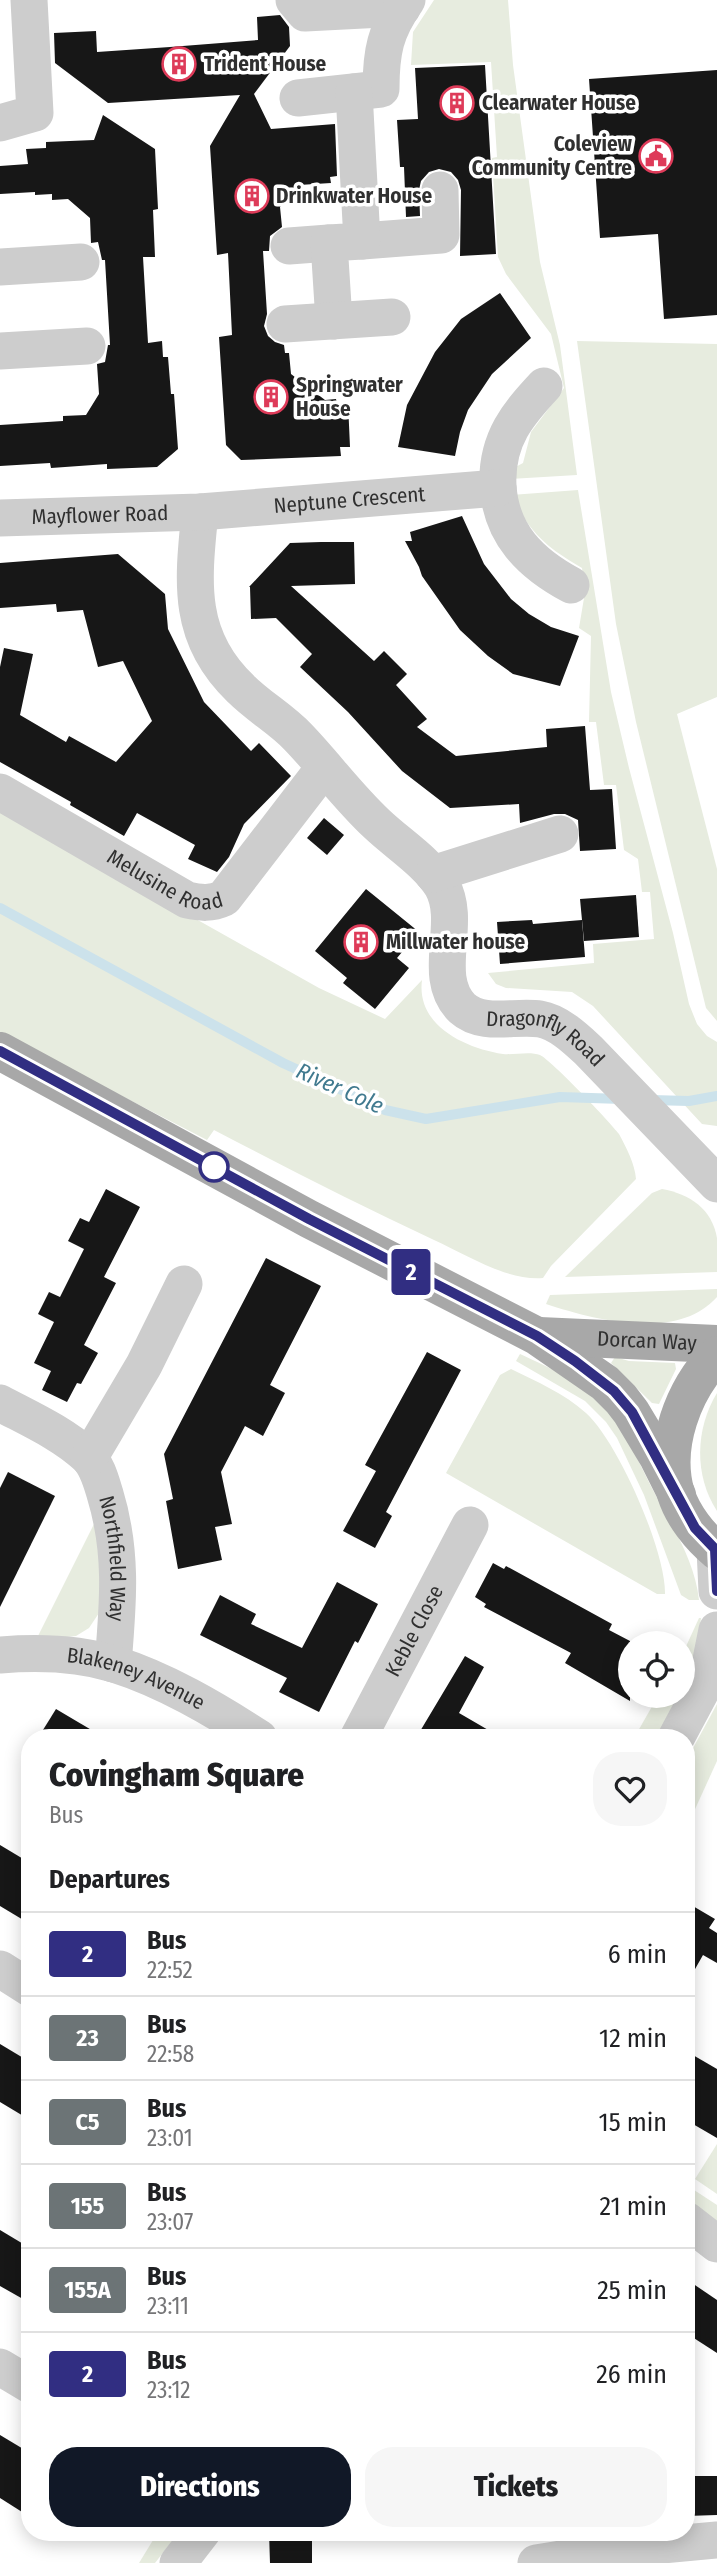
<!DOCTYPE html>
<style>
:root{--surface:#fff;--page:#f6f6f6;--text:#202124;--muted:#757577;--line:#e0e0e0;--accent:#111827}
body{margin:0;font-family:"Fira Sans Condensed",sans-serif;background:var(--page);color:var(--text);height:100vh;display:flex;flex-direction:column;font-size:26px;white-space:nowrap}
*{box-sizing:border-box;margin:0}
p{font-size:23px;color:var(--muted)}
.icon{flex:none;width:38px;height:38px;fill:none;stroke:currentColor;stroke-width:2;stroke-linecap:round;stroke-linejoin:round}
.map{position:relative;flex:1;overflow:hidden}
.sheet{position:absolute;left:21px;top:1729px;width:674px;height:812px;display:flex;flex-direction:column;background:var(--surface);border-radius:28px;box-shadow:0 4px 18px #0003}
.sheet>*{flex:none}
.badge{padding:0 14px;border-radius:5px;font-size:24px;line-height:46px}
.tools{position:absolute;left:618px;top:1631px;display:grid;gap:14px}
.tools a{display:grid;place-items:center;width:77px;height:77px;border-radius:50%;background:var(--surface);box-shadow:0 4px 18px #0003;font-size:35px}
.map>.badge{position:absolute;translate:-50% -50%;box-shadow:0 0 0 4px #fff}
h2{padding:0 28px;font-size:26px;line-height:63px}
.round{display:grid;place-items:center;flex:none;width:74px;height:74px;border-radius:28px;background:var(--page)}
.summary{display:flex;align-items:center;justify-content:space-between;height:119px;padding:0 28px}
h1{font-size:33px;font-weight:800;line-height:52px}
.cta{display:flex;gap:14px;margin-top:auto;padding:14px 28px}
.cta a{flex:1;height:80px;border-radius:28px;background:var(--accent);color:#fff;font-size:28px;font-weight:800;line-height:80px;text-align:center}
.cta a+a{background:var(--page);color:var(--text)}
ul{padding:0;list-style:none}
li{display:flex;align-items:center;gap:21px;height:84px;padding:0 28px;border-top:2px solid var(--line)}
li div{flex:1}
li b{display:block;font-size:26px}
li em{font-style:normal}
li .badge{min-width:77px;font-weight:700;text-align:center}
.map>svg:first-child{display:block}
.green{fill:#e7ecdf}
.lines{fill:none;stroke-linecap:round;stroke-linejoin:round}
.stream{stroke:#cce2eb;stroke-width:10}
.building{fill:#171717}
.minor{stroke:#cdcdcd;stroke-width:37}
.major{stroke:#a8a8a8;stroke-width:38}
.line-casing{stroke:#fff;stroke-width:16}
.line{stroke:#312e82;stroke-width:10}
.stop-dot{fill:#fff;stroke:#312e82;stroke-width:3.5}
.labels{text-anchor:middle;stroke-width:7;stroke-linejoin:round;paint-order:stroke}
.poi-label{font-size:21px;font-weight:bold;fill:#303030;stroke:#fff;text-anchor:start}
.street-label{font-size:21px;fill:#303030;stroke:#fff}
.water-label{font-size:23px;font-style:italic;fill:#417a8f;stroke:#fff}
</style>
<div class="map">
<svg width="717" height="2563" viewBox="0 0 717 2563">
<rect width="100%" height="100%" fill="#fff"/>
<g class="green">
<polygon points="434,0 508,0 513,65 540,262 560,345 577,475 510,479 510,470 523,463 531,432 564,388 551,334 506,274 498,257 492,158 497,157 491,62 411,65 413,32"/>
<polygon points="577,341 717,344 717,697 677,714 717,869 717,1021 706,1008 636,722 616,624"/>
<path d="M 578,490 L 611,692 L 629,768 L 673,933 L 689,1004 L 697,1024 L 707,1036 L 717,1042 L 717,1126 L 702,1124 L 593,1006 L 572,992 L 506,988 L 496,984 L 488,973 L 594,963 L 593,944 L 654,939 L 650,892 L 642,892 L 638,859 L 624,850 L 616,785 L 604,785 L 596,722 L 589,722 L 591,636 L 579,628 L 585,592 L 582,568 C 546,547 530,533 511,495 Z"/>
<path d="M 0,809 L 319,988 L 385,1019 L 422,980 C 416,1025 464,1048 503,1054 C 514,1055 530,1051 540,1055 C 551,1060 611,1123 619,1134 C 626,1147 635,1164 636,1179 L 551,1266 L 543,1278 C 507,1281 467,1255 434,1240 C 359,1205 287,1168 214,1130 L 207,1140 L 0,1033 Z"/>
<path d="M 662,1189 C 690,1194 712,1209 717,1238 C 717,1249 717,1262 717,1272 L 565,1277 L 652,1193 Z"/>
<path d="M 717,1289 L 717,1297 C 677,1342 595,1320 546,1304 L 550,1295 Z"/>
<path d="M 520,1354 C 543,1365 577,1379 595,1396 C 622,1422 637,1459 654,1492 C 672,1526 695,1561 699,1600 L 689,1600 L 681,1595 L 644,1495 L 617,1438 L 606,1422 L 585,1401 L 516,1361 Z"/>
<polygon points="615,1357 629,1361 675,1363 676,1369 659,1404 652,1403 611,1363"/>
<path d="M 511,1369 C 537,1382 564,1393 586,1413 C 618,1442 666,1551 665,1594 L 657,1594 L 446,1473 L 500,1375 Z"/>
<path d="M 717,1393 L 717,1511 C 694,1476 695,1429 717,1393 Z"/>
<polygon points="97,1518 105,1604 89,1628 76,1636 36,1640"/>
<polygon points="699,1618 701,1618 698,1644 683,1684 683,1653"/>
<polygon points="658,1696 678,1696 660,1738 634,1738"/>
<polygon points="717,1704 717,1761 686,1829 686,1761"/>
<polygon points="717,2144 717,2194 695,2179"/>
<polygon points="691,2188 717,2205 717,2230 686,2204 686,2195"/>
<polygon points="158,2532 179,2532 155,2563 139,2563"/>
</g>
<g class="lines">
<g class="stream">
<polyline points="0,908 283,1063 385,1110 426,1119 560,1097 622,1099"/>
<polyline points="651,1100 689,1101 717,1096"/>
</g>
</g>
<g class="building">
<polygon points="280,15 289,27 290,46 254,94 271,129 335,124 337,176 330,177 331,183 299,185 280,207 282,227 270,236 269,251 263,251 267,314 264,326 268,336 275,342 284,345 285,353 289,353 291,374 325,400 336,399 337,404 348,403 350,447 340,447 341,456 241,460 226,445 219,337 232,335 228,253 217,255 210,146 240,95 108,103 55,63 54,33 96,31 97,52 170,47 258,40 257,17"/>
<polygon points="485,65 496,254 460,256 461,190 458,180 451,172 439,169 429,172 421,181 419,190 420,216 406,217 404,167 400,167 397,120 418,119 415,68"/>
<polygon points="717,70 717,315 664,319 658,234 600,238 589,79"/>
<polygon points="103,115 155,149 158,209 153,210 155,257 143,257 148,343 162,341 163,357 168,357 171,394 174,394 178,449 157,467 107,469 107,464 51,468 50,463 0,466 0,425 63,421 63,416 86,415 99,394 97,364 105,362 108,345 110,345 105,260 102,260 98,242 91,243 90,218 68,199 52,200 52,194 35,195 35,192 0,194 0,166 28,164 26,149 46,148 46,142 94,140"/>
<polygon points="500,293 531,338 492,374 468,410 460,432 455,456 398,447 407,405 435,352 461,319"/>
<polygon points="462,516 484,564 511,599 529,614 551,627 579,636 560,686 513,674 488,656 460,630 422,576 419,567 405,541 412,541 410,532"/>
<polygon points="321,542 354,542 355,584 291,586 374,661 384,651 407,674 396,685 427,719 417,727 456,756 547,747 546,729 585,726 590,790 612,789 616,849 580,851 578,820 565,814 554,814 520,823 519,804 450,808 402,771 348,712 300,667 312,654 276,618 251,619 250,587 249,587 290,543"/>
<polygon points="118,554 165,594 168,629 204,702 251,751 259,743 291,776 244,824 229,857 217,872 188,859 195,845 137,813 124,836 70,805 71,802 0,762 0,667 4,648 33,654 20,715 66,742 69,736 116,762 152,721 123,661 98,667 83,610 57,612 56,604 0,608 0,563"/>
<polygon points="324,818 344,835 327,855 307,838"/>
<polygon points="366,889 419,932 397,958 409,968 375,1009 343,983 347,978 315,951"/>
<polygon points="636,895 639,937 584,941 580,899"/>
<polygon points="532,920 533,924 582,920 585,957 500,964 497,922"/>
<polygon points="106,1189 140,1207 104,1277 116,1283 84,1345 98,1353 81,1384 77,1383 67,1402 42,1390 51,1371 34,1363 54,1322 38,1314 49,1292 60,1297 84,1249 68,1241 80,1218 89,1222"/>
<polygon points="266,1258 321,1286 270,1385 285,1393 263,1436 245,1426 221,1472 232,1524 215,1527 222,1560 178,1569 166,1501 173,1499 164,1454"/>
<polygon points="427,1352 461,1370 386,1512 392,1516 375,1548 343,1531 376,1471 365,1465"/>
<polygon points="8,1472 55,1496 0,1607 0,1488"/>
<polygon points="493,1563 504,1569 506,1566 612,1624 609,1630 630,1641 630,1701 565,1663 571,1653 484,1607 486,1604 475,1597"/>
<polygon points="337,1582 378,1604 358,1643 355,1641 319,1712 279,1692 287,1678 200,1635 220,1595 256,1614 251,1624 302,1648"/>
<polygon points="465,1656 484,1667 459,1713 502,1738 416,1738"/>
<polygon points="56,1709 105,1738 38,1738"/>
<polygon points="0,1845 30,1863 30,1924 0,1906"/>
<polygon points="686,1902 715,1919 709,1928 717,1933 717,1963 703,1955 686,1985"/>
<polygon points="0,2044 30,2062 30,2120 0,2102"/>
<polygon points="686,2051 717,2069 717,2138 686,2120"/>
<polygon points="0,2230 30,2248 30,2303 0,2286"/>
<polygon points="686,2279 717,2300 717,2353 686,2333"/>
<polygon points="0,2435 30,2453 30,2517 0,2498"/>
<polygon points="686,2476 717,2476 717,2515 686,2516"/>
<polygon points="269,2532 312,2532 312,2563 270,2563"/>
</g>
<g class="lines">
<g class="minor">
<polyline points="294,0 305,13 402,8"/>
<path d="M 298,98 L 381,89 C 381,52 385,31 407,0"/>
<polyline points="0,123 35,113 29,0"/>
<polyline points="362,241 441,235 440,190"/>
<polyline points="289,246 329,243"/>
<polyline points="0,267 81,262"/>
<polyline points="334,321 329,243 362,241 354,92"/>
<polyline points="285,324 392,317"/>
<polyline points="0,351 87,346"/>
<path d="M 544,386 C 532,399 520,412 511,428 C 501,446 497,466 498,486 C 501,534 530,563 571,585"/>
<path id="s1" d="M 200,512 C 193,581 186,637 241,689 C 259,707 281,719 298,737 C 325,765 348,797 377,824 C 398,844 426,861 442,886 C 463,923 430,976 462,1008 C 483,1027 515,1015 540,1019 C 558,1022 575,1038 588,1050 L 717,1184"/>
<path id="s2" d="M 0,518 L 200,512 L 498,488"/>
<path id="s3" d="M 0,792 L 187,900 C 201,903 211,904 224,898 L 324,768"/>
<polyline points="433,874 560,834"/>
<path id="s4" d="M 0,1403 C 30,1419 62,1433 87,1456 C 97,1465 101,1481 105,1494 C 123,1553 118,1604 113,1664"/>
<polyline points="89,1458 144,1365 184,1284"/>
<polyline points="715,1549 717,1591"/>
<path id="s5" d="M 0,1655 C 37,1652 78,1653 114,1664 C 165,1680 214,1709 259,1738"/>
<path id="s6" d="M 358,1738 L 470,1525"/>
<polyline points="676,1738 707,1680 717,1630"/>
<polyline points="0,1969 30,1988"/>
<polyline points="686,2220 717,2244"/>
<polyline points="0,2367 30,2385"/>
<polyline points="178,2563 202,2532"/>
<polyline points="536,2563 630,2548 717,2540"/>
</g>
<g class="major">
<polyline points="0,1051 309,1219 537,1336 605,1383 621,1399 631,1412 658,1457 677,1495"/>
<path id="s7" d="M 539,1336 L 717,1344"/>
<path d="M 717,1355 C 683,1390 662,1446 676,1494 C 683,1516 700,1537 717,1551"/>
</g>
</g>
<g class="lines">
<defs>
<polyline id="line" points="0,1051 309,1219 537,1336 575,1361 614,1391 632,1412 695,1528 715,1549 717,1591"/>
</defs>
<use href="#line" class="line-casing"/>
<use href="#line" class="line"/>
</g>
<defs>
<symbol id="building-ring" viewBox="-11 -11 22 22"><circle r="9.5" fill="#fff" stroke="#de3b59" stroke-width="1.5"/><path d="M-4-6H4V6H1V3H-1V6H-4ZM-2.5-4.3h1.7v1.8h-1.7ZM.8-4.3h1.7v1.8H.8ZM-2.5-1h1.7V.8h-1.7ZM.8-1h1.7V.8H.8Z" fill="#de3b59"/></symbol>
<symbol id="civic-ring" viewBox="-11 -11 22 22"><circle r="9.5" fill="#fff" stroke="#de3b59" stroke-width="1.5"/><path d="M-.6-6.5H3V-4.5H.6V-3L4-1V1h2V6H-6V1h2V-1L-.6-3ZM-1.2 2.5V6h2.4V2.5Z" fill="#de3b59"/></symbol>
</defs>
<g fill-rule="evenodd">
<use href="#building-ring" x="160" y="45" width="38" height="38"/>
<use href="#building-ring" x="438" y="84" width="38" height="38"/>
<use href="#civic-ring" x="637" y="137" width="38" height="38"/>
<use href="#building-ring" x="233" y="177" width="38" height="38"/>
<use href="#building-ring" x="252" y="378" width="38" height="38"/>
<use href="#building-ring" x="342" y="923" width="38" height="38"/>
</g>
<circle class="stop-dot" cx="214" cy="1167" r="14"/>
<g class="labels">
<g class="poi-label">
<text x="204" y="71">Trident House</text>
<text x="482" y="110">Clearwater House</text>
<text x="632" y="151" text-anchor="end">Coleview<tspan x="632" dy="24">Community Centre</tspan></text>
<text x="276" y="203">Drinkwater House</text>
<text x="296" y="392">Springwater<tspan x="296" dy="24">House</tspan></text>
<text x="386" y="949">Millwater house</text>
</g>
<g class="street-label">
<text dy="7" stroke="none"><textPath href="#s2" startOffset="350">Neptune Crescent</textPath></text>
<text dy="7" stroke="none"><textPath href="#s2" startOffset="100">Mayflower Road</textPath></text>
<text dy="7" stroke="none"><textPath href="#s3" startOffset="189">Melusine Road</textPath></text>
<text dy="7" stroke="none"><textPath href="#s1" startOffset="691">Dragonfly Road</textPath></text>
<text dy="7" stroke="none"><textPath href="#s7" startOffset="108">Dorcan Way</textPath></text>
<text dy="7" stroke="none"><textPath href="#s4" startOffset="210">Northfield Way</textPath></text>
<text dy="7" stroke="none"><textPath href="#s6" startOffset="121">Keble Close</textPath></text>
<text dy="7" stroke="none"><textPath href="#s5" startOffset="140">Blakeney Avenue</textPath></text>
</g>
<g class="water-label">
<text transform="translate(340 1088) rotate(24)" y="8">River Cole</text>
</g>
</g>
</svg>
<div class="tools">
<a><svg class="icon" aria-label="locate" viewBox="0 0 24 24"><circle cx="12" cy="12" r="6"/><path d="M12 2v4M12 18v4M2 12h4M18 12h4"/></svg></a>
</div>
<b class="badge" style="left:411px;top:1272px;background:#312e82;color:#fff">2</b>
<section class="sheet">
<div class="summary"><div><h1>Covingham Square</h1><p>Bus</p></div><a class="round"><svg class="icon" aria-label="heart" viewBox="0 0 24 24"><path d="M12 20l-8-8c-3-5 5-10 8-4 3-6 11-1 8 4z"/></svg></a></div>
<h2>Departures</h2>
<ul>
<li><span class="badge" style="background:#312e82;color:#fff">2</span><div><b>Bus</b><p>22:52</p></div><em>6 min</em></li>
<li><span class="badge" style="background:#6c7476;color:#fff">23</span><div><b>Bus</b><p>22:58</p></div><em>12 min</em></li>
<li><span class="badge" style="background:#6c7476;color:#fff">C5</span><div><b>Bus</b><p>23:01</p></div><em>15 min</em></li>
<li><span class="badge" style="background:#6c7476;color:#fff">155</span><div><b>Bus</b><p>23:07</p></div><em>21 min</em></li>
<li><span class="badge" style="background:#6c7476;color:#fff">155A</span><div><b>Bus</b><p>23:11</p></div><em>25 min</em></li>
<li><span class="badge" style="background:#312e82;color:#fff">2</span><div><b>Bus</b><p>23:12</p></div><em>26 min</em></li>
</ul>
<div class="cta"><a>Directions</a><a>Tickets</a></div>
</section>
</div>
